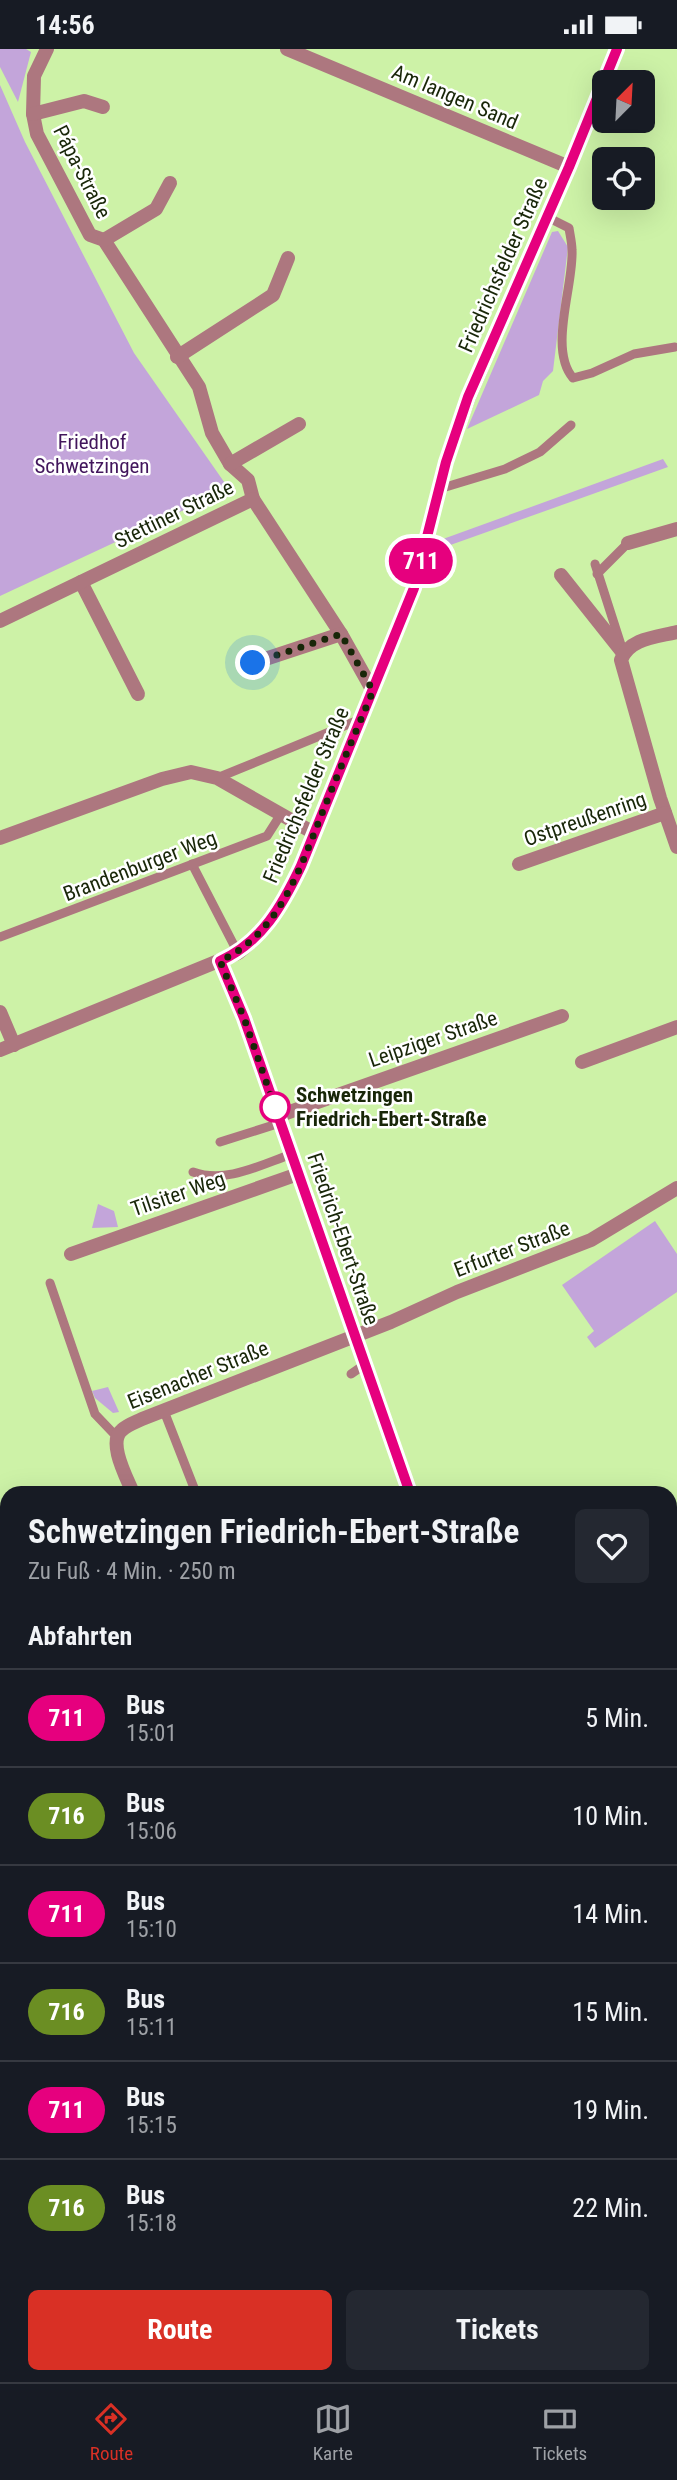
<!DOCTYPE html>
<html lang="de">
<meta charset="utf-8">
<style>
:root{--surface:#171b24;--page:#242831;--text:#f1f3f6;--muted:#9ea1a6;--line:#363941;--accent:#d93025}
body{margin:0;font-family:"Roboto Condensed",sans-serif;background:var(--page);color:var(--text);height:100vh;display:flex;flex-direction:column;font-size:26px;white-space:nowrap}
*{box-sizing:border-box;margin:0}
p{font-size:23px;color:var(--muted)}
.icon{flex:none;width:38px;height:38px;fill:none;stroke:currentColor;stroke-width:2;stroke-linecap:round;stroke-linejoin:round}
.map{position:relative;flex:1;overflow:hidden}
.sheet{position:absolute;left:0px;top:1437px;width:677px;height:898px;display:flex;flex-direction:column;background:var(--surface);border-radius:21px 21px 0 0;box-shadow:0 7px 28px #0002}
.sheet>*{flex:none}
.badge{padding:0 14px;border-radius:23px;font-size:24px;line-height:46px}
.needle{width:46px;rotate:24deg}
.controls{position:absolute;left:592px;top:21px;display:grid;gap:14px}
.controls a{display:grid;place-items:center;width:63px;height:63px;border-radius:10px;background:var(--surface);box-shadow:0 7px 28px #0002;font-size:35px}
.you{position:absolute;width:35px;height:35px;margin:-18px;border:5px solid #fff;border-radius:50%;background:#1a73e8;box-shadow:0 0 0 10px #1a73e833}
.map>.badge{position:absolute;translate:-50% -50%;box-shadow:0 0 0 4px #fff}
h2{padding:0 28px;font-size:26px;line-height:63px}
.round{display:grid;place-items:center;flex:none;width:74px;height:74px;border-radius:10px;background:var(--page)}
.head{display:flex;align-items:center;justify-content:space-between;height:119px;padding:0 28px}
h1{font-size:33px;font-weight:700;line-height:52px}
.action{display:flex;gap:14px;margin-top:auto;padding:14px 28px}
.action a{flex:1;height:80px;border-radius:10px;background:var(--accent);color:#fff;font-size:28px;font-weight:700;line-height:80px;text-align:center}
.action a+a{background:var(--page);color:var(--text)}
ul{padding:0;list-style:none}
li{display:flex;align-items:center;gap:21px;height:98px;padding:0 28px;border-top:2px solid var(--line)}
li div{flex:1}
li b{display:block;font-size:26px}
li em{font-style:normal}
li .badge{min-width:77px;font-weight:700;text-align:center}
.status{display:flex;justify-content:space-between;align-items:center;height:49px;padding:0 35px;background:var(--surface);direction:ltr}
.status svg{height:19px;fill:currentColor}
.tabs{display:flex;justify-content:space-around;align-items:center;height:98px;border-top:2px solid var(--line);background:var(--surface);font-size:19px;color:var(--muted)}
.tabs a{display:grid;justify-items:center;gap:4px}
.tabs .active{color:var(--accent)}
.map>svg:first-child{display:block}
.green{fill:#c3a5da}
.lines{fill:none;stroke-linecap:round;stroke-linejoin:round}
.service{stroke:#ad777f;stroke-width:9}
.minor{stroke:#ad777f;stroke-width:14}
.tertiary{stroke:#ad777f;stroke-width:14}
.secondary{stroke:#8d4250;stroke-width:14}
.line-casing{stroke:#fff;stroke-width:16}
.line{stroke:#e6007e;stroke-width:10}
.walk{stroke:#182608;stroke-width:7;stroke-dasharray:0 12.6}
.stop-dot{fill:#fff;stroke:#e6007e;stroke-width:3.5}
.labels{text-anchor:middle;stroke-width:5;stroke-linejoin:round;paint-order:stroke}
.street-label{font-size:21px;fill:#182608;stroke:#fff}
.park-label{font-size:21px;fill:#42165c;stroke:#fff}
.stop-label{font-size:21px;font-weight:bold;fill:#182608;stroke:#fff;text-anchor:start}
</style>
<div class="status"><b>14:56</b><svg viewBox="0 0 49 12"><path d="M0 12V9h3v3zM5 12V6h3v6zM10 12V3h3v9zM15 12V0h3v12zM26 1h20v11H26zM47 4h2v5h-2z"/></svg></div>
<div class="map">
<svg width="677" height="2333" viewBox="0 0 677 2333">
<rect width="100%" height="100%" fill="#cdf2a7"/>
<g class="green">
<polygon points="0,0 26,0 31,3 18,53 0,18"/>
<polygon points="0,36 25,93 134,304 229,440 0,547"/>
<polygon points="558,182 568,198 553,322 543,332 539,346 467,380 552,183"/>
<polygon points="663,410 668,418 442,499 443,490"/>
<polygon points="98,1155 114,1162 118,1178 92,1179"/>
<polygon points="655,1172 677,1205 677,1243 595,1299 587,1288 594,1282 562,1236"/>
<polygon points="108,1338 119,1363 113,1364 95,1349 92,1342"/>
<polygon points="0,1546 7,1549 7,1623 0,1619"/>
</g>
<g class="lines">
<g class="service">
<path d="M 547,168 L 569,179 C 570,186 572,194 572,201 C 574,236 548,300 573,329 L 592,324 L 634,305 L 675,298"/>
<polyline points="439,440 505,420 540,403 571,376"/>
<polyline points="595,515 621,596"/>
<polyline points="597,525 628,494"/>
<polyline points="217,729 361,670"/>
<polyline points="192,815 238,904"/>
<polyline points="0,888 267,787 281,765"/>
<polyline points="220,1093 280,1074"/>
<path d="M 193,1123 C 226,1135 260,1116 292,1105"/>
<polyline points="50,1234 95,1365 116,1387"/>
<polyline points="351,1325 364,1316"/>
<polyline points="164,1362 196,1444"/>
</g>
<g class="minor">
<polyline points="47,0 34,27 33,65 37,85 90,186 104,191 199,338 212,384 230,415 248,431 253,450"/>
<polyline points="287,0 569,118"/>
<polyline points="33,65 84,52 103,58"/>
<polyline points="104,191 156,160 170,134"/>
<polyline points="177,308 273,246 288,209"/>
<polyline points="230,415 299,375"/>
<polyline points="628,494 677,480"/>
<polyline points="561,526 623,604"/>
<polyline points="81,533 138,645"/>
<polyline points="0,572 253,450 341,585 373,642"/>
<path d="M 677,583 C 657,588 629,589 621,611 L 660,749 L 677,798"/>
<polyline points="253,614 341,585"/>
<polyline points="0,789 162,730 191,723 217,729 314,784"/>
<polyline points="519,815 665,764"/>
<polyline points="220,912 244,969 410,1444"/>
<polyline points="0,963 14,996"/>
<path d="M 0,1001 L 238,904 C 268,880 285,851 301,817 L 414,539 L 446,413 L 469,348 L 569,118 L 617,0"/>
<polyline points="582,1013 677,978"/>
<polyline points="278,1067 562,967"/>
<polyline points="71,1205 298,1125"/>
<path d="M 133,1444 C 127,1429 107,1393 122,1381 C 127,1376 136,1373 142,1370 L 391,1273 L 457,1243 L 591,1191 L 677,1139"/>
<polyline points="0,1706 7,1711"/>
<polyline points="670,1831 677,1829"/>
<polyline points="0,2095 7,2092"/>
<polyline points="275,2328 277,2333"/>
<polyline points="496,2328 498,2333"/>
<polyline points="7,2333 20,2328"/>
<polyline points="396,2333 404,2328"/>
</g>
<g class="tertiary">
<polyline points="0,1537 7,1539"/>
<polyline points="670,2142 677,2137"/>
</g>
<g class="secondary">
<polyline points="0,1512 7,1520"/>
<polyline points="0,1682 7,1679"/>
<polyline points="670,2236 677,2254"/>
</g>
</g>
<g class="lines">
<defs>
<path id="line" d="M 410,1444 L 244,969 L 220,912 C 262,893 282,857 301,817 L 414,539 L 446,413 L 468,348 L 569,118 L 617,0"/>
</defs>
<use href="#line" class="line-casing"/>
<use href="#line" class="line"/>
<path class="walk" d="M 253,614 L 341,585 L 373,642 C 356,682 339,722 323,762 C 300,819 280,884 220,912 L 244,969 L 278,1067 L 275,1058"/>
</g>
<circle class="stop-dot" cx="275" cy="1058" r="14"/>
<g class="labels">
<g class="street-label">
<text transform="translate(455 48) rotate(23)" y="7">Am langen Sand</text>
<text transform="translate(82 123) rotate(63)" y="7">Pápa-Straße</text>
<text transform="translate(503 216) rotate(-66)" y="7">Friedrichsfelder Straße</text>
<text transform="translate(174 465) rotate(-26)" y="7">Stettiner Straße</text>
<text transform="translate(306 746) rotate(-67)" y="7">Friedrichsfelder Straße</text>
<text transform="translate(585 770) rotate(-19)" y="7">Ostpreußenring</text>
<text transform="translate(140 817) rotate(-21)" y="7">Brandenburger Weg</text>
<text transform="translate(433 990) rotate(-19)" y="7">Leipziger Straße</text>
<text transform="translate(178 1145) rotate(-19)" y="7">Tilsiter Weg</text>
<text transform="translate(343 1190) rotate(71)" y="7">Friedrich-Ebert-Straße</text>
<text transform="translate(512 1200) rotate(-21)" y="7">Erfurter Straße</text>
<text transform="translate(198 1326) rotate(-22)" y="7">Eisenacher Straße</text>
</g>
<g class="park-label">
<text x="92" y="400">Friedhof<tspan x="92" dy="24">Schwetzingen</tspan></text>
</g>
<g class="stop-label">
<text x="296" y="1053">Schwetzingen<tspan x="296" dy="24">Friedrich-Ebert-Straße</tspan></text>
</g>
</g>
</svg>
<div class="controls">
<a><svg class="needle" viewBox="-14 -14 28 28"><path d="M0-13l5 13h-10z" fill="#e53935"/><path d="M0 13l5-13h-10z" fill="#9ea1a6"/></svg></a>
<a><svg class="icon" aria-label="locate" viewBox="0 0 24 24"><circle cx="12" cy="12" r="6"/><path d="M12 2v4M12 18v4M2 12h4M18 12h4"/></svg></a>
</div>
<div class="you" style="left:253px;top:614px"></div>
<b class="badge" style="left:421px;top:512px;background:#e6007e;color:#fff">711</b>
<section class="sheet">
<div class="head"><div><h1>Schwetzingen Friedrich-Ebert-Straße</h1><p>Zu Fuß · 4 Min. · 250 m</p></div><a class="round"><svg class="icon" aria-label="heart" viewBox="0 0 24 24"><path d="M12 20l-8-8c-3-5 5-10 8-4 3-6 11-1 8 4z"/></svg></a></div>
<h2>Abfahrten</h2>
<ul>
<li><span class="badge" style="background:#e6007e;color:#fff">711</span><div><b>Bus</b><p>15:01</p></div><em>5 Min.</em></li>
<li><span class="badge" style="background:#6b8e23;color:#fff">716</span><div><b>Bus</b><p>15:06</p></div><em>10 Min.</em></li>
<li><span class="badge" style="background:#e6007e;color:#fff">711</span><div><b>Bus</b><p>15:10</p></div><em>14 Min.</em></li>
<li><span class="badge" style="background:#6b8e23;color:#fff">716</span><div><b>Bus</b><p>15:11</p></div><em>15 Min.</em></li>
<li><span class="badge" style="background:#e6007e;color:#fff">711</span><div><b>Bus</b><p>15:15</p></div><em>19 Min.</em></li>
<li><span class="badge" style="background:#6b8e23;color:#fff">716</span><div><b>Bus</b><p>15:18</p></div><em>22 Min.</em></li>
</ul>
<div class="action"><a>Route</a><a>Tickets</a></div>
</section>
</div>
<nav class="tabs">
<a class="active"><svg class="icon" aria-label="directions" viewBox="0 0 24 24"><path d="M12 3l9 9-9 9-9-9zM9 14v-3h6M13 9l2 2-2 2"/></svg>Route</a>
<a><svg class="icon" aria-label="map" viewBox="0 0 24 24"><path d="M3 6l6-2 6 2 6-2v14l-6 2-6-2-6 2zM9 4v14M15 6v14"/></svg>Karte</a>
<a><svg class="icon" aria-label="tickets" viewBox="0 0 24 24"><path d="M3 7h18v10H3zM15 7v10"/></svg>Tickets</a>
</nav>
